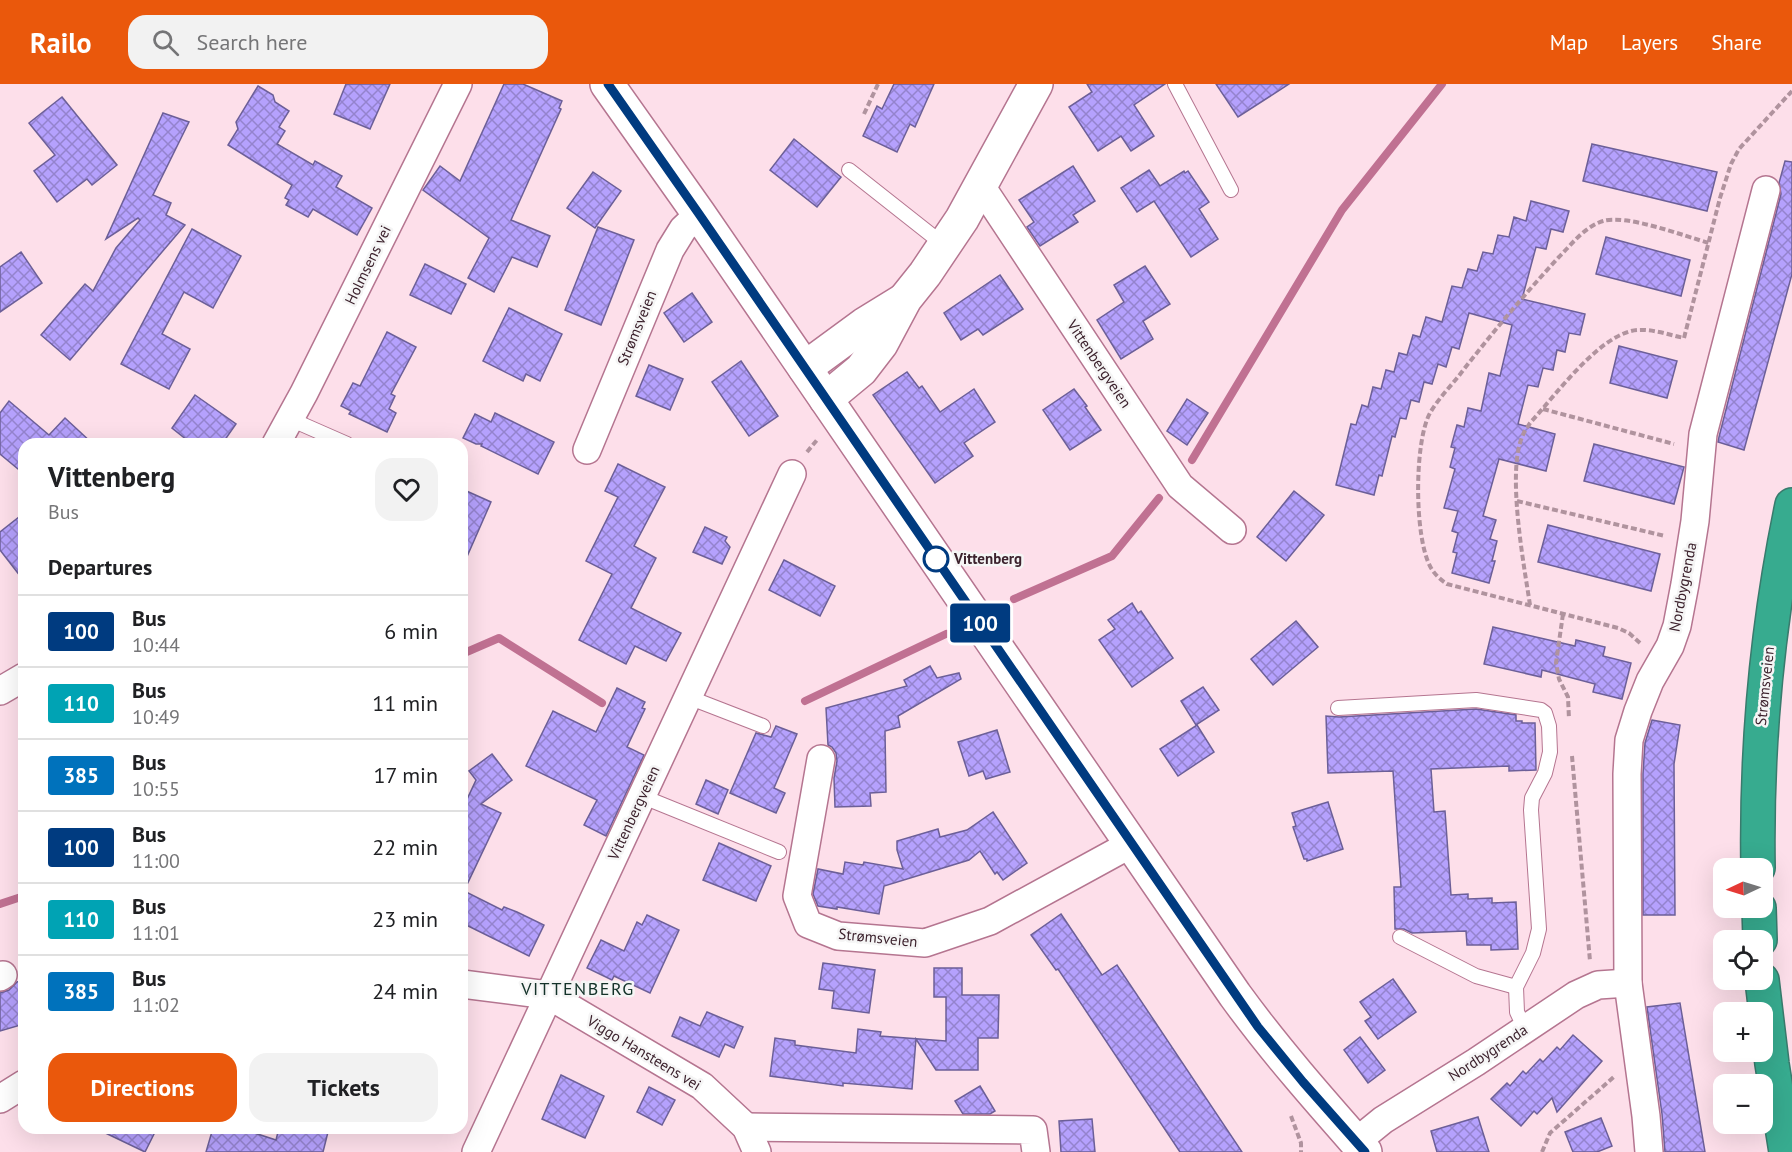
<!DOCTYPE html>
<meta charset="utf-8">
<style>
:root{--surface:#fff;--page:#f2f2f2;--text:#202124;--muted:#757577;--line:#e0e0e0;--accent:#ea580c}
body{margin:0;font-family:"PT Sans",sans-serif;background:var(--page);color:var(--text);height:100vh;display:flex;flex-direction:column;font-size:22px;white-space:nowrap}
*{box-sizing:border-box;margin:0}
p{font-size:20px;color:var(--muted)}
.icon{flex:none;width:33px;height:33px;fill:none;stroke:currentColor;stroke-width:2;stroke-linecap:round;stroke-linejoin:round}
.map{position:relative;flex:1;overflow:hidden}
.drawer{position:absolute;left:18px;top:354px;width:450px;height:696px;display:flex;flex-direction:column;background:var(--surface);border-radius:18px;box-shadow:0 6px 24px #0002}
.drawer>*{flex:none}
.badge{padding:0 12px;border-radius:4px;font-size:21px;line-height:39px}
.needle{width:39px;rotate:266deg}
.fabs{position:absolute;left:1713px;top:774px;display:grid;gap:12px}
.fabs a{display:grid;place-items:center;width:60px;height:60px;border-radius:12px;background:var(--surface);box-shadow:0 6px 24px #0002;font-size:30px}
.map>.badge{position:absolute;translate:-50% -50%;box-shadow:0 0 0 3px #fff}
h2{padding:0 30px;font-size:22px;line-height:54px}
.round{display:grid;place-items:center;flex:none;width:63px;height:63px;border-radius:18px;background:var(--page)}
.head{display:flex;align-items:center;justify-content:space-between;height:102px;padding:0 30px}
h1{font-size:28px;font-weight:700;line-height:45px}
.action{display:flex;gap:12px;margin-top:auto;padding:12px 30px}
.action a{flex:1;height:69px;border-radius:18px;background:var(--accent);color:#fff;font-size:24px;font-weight:700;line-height:69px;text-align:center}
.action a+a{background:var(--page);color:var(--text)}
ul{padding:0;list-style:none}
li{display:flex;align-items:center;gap:18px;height:72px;padding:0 30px;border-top:2px solid var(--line)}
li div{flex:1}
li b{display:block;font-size:22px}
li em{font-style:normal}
li .badge{min-width:66px;font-weight:700;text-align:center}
header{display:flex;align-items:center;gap:36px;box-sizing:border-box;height:84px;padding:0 30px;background:var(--accent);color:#fff}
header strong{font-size:28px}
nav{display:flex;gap:33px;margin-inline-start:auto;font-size:21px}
.search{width:420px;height:54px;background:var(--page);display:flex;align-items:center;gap:15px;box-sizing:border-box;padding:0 21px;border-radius:18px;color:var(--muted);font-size:22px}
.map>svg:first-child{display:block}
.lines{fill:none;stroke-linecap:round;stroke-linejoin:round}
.stream{stroke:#c07192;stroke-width:8}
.building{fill:url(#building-cross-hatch);stroke:#6c5f98;stroke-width:1.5}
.lane-casing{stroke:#b57590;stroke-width:16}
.street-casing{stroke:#b57590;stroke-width:30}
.secondary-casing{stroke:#b57590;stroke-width:36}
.highway-casing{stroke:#397b6d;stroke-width:36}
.path{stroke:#b0939e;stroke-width:4;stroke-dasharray:6 3;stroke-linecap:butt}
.lane{stroke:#fff;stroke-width:14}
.street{stroke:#fff;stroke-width:27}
.secondary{stroke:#fff;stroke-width:33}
.highway{stroke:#37ab8f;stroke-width:33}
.line-casing{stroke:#fff;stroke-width:14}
.line{stroke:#003b80;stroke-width:9}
.stop-dot{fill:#fff;stroke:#003b80;stroke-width:3}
.labels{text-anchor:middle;stroke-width:5;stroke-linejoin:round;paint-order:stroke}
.street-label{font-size:15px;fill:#3c222d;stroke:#f5f5f5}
.stop-label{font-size:15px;font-weight:bold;fill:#3c222d;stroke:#f5f5f5;text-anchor:start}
.quarter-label{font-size:18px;letter-spacing:1.5px;fill:#133229;stroke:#f5f5f5}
</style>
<header>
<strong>Railo</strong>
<div class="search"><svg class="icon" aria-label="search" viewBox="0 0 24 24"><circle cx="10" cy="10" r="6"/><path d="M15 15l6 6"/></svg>Search here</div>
<nav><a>Map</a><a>Layers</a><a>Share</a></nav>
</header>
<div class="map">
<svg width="1792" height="1068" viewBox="0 0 1792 1068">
<defs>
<pattern id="building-cross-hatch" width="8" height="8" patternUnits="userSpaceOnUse" patternTransform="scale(1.5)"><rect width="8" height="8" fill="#b5a1fd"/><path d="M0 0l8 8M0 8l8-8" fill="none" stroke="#9483cd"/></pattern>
</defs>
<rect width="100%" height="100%" fill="#fddfea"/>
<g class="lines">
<g class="stream">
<polyline points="1192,376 1342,126 1442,0"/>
<polyline points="1014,515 1112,472 1159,414"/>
<polyline points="462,570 499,554 602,619"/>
<polyline points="805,617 946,550"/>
<polyline points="0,820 24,812"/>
</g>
</g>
<g class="building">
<polygon points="346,0 390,0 370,45 334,30"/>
<polygon points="504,0 523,0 562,17 559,24 561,25 511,136 550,152 537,183 512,173 494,208 468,194 489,154 423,106 440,82 460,97"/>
<polygon points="894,0 934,0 915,43 910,40 897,68 863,52 877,22 882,25"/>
<polygon points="1087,0 1165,0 1134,21 1154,52 1131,67 1121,52 1098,67 1069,23 1092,8"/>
<polygon points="1216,0 1289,0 1238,33"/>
<polygon points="258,2 273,11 275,18 289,27 279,43 285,47 277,60 313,81 315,77 342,92 336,103 372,124 357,151 313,125 308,133 286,121 289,116 285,114 292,101 228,61 238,45 236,38"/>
<polygon points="62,13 117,81 92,101 87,95 57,118 34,87 55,71 29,39"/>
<polygon points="163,29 189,38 153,111 171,119 166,131 185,141 70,276 41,251 85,200 93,207 116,164 140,136 138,134 106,155"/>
<polygon points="794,55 841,93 817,123 770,86"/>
<polygon points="1592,60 1717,88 1707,127 1583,97"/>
<polygon points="1785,77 1792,78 1792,190 1744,366 1718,358 1719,353 1781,110 1779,99"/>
<polygon points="1073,82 1095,117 1073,131 1078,138 1040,162 1027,143 1034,138 1019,116"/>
<polygon points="1149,86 1160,102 1184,87 1185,89 1188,87 1209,118 1199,125 1218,155 1191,173 1154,117 1137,128 1121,104"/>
<polygon points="593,88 621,107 595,144 567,124"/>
<polygon points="1531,117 1569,127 1563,148 1551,145 1546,165 1536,163 1522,215 1585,230 1580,251 1569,249 1565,268 1557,266 1553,286 1543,284 1538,303 1528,301 1518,340 1555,350 1546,387 1499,375 1483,432 1496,436 1490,455 1497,457 1492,477 1495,477 1489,499 1452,489 1457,469 1453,468 1458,449 1452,447 1458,427 1444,424 1455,385 1450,383 1455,364 1451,363 1457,341 1464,343 1468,324 1481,327 1489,289 1500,292 1512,241 1469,229 1459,265 1452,263 1446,283 1438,280 1432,300 1424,298 1419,318 1411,316 1406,335 1400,334 1395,353 1392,352 1382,392 1379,391 1374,411 1336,401 1351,340 1356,341 1362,321 1368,323 1373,303 1381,305 1386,286 1394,288 1399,269 1407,271 1413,251 1420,253 1426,233 1442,238 1452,202 1462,204 1468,185 1477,187 1483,168 1493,170 1498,151 1509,153 1514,133 1526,137"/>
<polygon points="598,143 634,156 601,241 565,226"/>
<polygon points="192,145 241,172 213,224 184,208 162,250 190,265 169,305 121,280"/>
<polygon points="1606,153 1690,176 1681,212 1596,190"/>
<polygon points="21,168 42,199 0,228 0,183"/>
<polygon points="425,180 466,200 451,230 410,211"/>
<polygon points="1145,182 1170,220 1143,237 1153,255 1121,275 1097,236 1124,218 1114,201"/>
<polygon points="1000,191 1023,225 983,251 978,245 961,256 944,229"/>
<polygon points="692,209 712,238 684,258 664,229"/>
<polygon points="509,224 562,250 540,297 526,290 523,297 483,277"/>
<polygon points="387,248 416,263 391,310 395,312 389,325 396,329 387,348 349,330 351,327 341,322 353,299 360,302"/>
<polygon points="1619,262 1677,277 1667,314 1610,299"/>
<polygon points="741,277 778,332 749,352 712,298"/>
<polygon points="649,281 683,295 670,326 636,312"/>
<polygon points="907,288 919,304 922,302 940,328 974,305 995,338 964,359 973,372 935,399 873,311"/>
<polygon points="1074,305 1087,322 1085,323 1101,346 1070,366 1043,326"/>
<polygon points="195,311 236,340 222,360 192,360 172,344"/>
<polygon points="1187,315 1208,329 1187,361 1167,347"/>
<polygon points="9,317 49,351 65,334 93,360 24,360 24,390 0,370 0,329"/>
<polygon points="495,329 554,358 538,390 481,362 482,360 476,360 463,354 475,330 491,338"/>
<polygon points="1594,360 1684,383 1674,420 1584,397"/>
<polygon points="618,380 665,403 634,462 656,474 631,524 681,549 666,577 635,562 626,580 579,556 612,490 586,477 618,413 605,407"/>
<polygon points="462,405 491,418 462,484"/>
<polygon points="1294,407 1324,431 1286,477 1257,453"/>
<polygon points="24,429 24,497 0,466 0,448"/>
<polygon points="1548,441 1660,470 1651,507 1538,478"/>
<polygon points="705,443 727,453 725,457 730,463 722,480 693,468"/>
<polygon points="784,476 835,502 820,532 769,506"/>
<polygon points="1132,519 1138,529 1141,527 1173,574 1132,603 1099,556 1115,545 1108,536"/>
<polygon points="1296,537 1318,563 1273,601 1251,575"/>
<polygon points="1493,543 1575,562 1576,556 1605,563 1603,572 1631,579 1622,615 1593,608 1595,600 1542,586 1541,593 1484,580"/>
<polygon points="930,582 937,594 959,589 961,595 898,632 900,643 885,647 886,708 870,709 871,722 835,723 834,694 837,677 836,669 832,663 828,661 826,624 907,602 904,596"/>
<polygon points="1203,603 1219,626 1196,641 1181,617"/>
<polygon points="617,604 645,618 642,624 645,625 627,663 644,671 606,752 584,741 597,716 526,682 553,627 596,648"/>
<polygon points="1476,625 1516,631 1516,637 1522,637 1522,639 1535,639 1536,686 1509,687 1509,682 1431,685 1434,728 1445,727 1451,811 1468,810 1468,815 1492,814 1492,819 1516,818 1518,865 1491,866 1491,861 1467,861 1466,847 1412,849 1404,845 1395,845 1394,803 1401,803 1393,687 1328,689 1326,632 1339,633"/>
<polygon points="1652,636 1680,641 1674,680 1675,831 1643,831 1643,690 1645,659"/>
<polygon points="1197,641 1214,668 1178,692 1160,665"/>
<polygon points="776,642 797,650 774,704 785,709 776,729 730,709 756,649 771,653"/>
<polygon points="997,646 1010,688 986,695 983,687 969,692 958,658"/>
<polygon points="492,670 512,696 481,720 501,729 464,807 502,826 504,823 517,828 544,841 529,872 462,839 462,726 476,696 469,687"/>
<polygon points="706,696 728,706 718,730 696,720"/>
<polygon points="1328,718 1343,765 1307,777 1307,775 1304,775 1293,743 1296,742 1292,729"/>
<polygon points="993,728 1027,779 1003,796 997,788 995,790 980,767 969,776 884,802 879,830 837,823 837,825 818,822 813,810 818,785 843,790 845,778 863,781 864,778 903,785 897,766 897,757 938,745 940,753 967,746"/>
<polygon points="719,759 771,782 756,817 703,796"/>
<polygon points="1061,830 1102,891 1117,881 1242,1068 1180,1068 1058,885 1056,886 1031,851"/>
<polygon points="647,831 679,846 650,909 614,892 612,896 587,884 601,856 624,867 637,838 642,841"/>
<polygon points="823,879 875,886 869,929 832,924 834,907 819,905"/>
<polygon points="934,884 962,884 962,911 999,911 998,954 978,954 978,986 936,986 916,955 912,1005 843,999 843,1002 770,992 775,954 795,957 795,961 856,969 858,945 881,948 880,952 946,957 946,913 934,913"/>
<polygon points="1393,895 1416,928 1378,955 1365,937 1371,933 1360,918"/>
<polygon points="24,896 24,940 0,947 0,909 9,906 17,898"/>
<polygon points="1680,919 1705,1068 1665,1068 1662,1030 1647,923"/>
<polygon points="707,928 743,943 734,964 725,960 719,973 672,952 680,933 700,942"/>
<polygon points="1573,951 1602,977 1557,1028 1552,1014 1537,1030 1534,1027 1521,1042 1491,1015 1507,999 1510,1002 1523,987 1526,990 1540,975 1543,978 1557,963 1560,966"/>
<polygon points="1360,953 1385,986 1368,999 1344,966"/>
<polygon points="561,991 604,1012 585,1054 542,1035"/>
<polygon points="980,1002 995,1027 990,1030 963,1030 955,1017"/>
<polygon points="649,1003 675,1016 662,1041 637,1028"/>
<polygon points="1478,1033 1489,1068 1437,1068 1431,1047"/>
<polygon points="1601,1034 1612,1062 1597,1068 1573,1068 1565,1048"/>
<polygon points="1092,1035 1095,1068 1061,1068 1059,1037"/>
<polygon points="95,1044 157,1044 145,1068"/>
<polygon points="213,1044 239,1044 276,1056 279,1044 329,1044 323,1068 206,1068"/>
</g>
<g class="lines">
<defs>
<g id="lane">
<polyline points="1175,0 1231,106"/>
<polyline points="849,86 944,161"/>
<polyline points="290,335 347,360"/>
<polyline points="688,613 763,642"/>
<polyline points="1338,624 1476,616 1541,626 1545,629 1549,642 1550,668 1545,689 1532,714 1531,726 1539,845 1533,869 1516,903 1517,928 1525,945"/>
<polyline points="641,712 779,768"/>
<polyline points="1400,853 1476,892 1516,903"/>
</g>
<g id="street">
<polyline points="981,102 1180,402 1232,446"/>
<polyline points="276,360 304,309 458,0"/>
<polyline points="587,366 670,166 683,145 699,130"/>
<polyline points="0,607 24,593"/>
<polyline points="821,675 797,812 808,840 838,852 925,859 990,837 1131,760"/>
<polyline points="0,893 3,891"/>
<polyline points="462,900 548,911 702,1002 746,1043 757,1068"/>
<polyline points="0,1015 24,1000"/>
<polyline points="746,1043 1033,1046 1036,1068"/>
<polyline points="1356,1058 1383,1036 1476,978 1576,911 1598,901 1628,899"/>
<polyline points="476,1068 792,390"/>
<polyline points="1649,1068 1646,1032 1628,899 1627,690 1629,656 1638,627 1650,597 1670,562 1677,542 1685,500 1695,437 1703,350 1766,106"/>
</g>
<g id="secondary">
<path d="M 607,0 L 699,130 L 1235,911 C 1275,966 1320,1017 1365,1068"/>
<polyline points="805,284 865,240 904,216"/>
<polyline points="826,315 861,286 881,260 905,215 925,190 962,135 1036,0"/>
</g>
<g id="highway">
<path d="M 1758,784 C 1756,661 1767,541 1792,421"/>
<polyline points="1759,824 1760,856"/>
<polyline points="1762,896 1772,980 1786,1068"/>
</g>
</defs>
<use href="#lane" class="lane-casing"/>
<use href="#street" class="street-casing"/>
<use href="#secondary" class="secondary-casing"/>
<use href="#highway" class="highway-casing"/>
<g class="path">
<polyline points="864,30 878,0"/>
<polyline points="1543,325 1674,360"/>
<polyline points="807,368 817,356"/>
<polyline points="1517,417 1665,452"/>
<path d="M 1530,521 C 1524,481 1506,386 1523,351 C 1524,347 1528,343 1530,339 C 1555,312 1601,248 1638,246 C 1653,245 1670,251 1684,254 L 1720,114 L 1731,80 L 1739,65 L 1792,7"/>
<polyline points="1563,530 1556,579 1559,595 1568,613 1569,635"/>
<path d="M 1640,559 L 1629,549 L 1618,544 L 1447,500 C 1441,496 1435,491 1431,484 C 1414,455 1414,358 1430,329 C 1438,315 1451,302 1461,289 C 1492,249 1524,211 1558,174 C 1572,160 1584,143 1603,137 C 1627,130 1684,152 1709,159"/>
<polyline points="1572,672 1590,877"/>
<polyline points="1291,1032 1301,1059 1301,1068"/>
<polyline points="1542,1068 1550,1049 1615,992"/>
</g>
<use href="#lane" class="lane"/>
<use href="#street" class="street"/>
<use href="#secondary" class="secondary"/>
<use href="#highway" class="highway"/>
</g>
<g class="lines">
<defs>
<polyline id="line" points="608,0 699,130 1258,943 1303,998 1365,1068"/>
</defs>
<use href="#line" class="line-casing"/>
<use href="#line" class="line"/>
</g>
<circle class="stop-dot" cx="936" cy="475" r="12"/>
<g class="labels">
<g class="street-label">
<text transform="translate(368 181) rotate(-64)" y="5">Holmsens vei</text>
<text transform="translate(637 244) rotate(-68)" y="5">Strømsveien</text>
<text transform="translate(1099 280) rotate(56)" y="5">Vittenbergveien</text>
<text transform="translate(1683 503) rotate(-79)" y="5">Nordbygrenda</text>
<text transform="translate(1765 602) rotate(-84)" y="5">Strømsveien</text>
<text transform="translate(634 729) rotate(-65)" y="5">Vittenbergveien</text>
<text transform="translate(878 854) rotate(6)" y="5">Strømsveien</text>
<text transform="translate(644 969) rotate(31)" y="5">Viggo Hansteens vei</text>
<text transform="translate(1488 969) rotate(-33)" y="5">Nordbygrenda</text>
</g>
<g class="stop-label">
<text x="954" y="480">Vittenberg</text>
</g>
<g class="quarter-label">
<text x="578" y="911">VITTENBERG</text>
</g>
</g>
</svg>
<div class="fabs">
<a><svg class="needle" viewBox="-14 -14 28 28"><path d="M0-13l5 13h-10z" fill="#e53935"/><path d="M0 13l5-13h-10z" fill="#757577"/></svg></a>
<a><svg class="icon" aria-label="locate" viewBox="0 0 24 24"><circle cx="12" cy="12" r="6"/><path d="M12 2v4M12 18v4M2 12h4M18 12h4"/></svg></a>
<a>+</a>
<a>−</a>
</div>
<b class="badge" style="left:980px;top:539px;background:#003b80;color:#fff">100</b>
<section class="drawer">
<div class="head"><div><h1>Vittenberg</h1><p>Bus</p></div><a class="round"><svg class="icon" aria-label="heart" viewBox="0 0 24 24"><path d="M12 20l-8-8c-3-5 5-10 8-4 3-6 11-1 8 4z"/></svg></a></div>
<h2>Departures</h2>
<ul>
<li><span class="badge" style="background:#003b80;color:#fff">100</span><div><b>Bus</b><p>10:44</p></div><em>6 min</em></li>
<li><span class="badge" style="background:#00a3b4;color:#fff">110</span><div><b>Bus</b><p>10:49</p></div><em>11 min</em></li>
<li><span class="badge" style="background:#0072bc;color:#fff">385</span><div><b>Bus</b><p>10:55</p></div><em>17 min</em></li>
<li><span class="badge" style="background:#003b80;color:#fff">100</span><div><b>Bus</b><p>11:00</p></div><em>22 min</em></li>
<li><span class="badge" style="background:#00a3b4;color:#fff">110</span><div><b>Bus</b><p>11:01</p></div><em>23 min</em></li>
<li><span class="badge" style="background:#0072bc;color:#fff">385</span><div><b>Bus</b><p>11:02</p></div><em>24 min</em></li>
</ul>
<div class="action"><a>Directions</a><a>Tickets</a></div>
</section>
</div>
